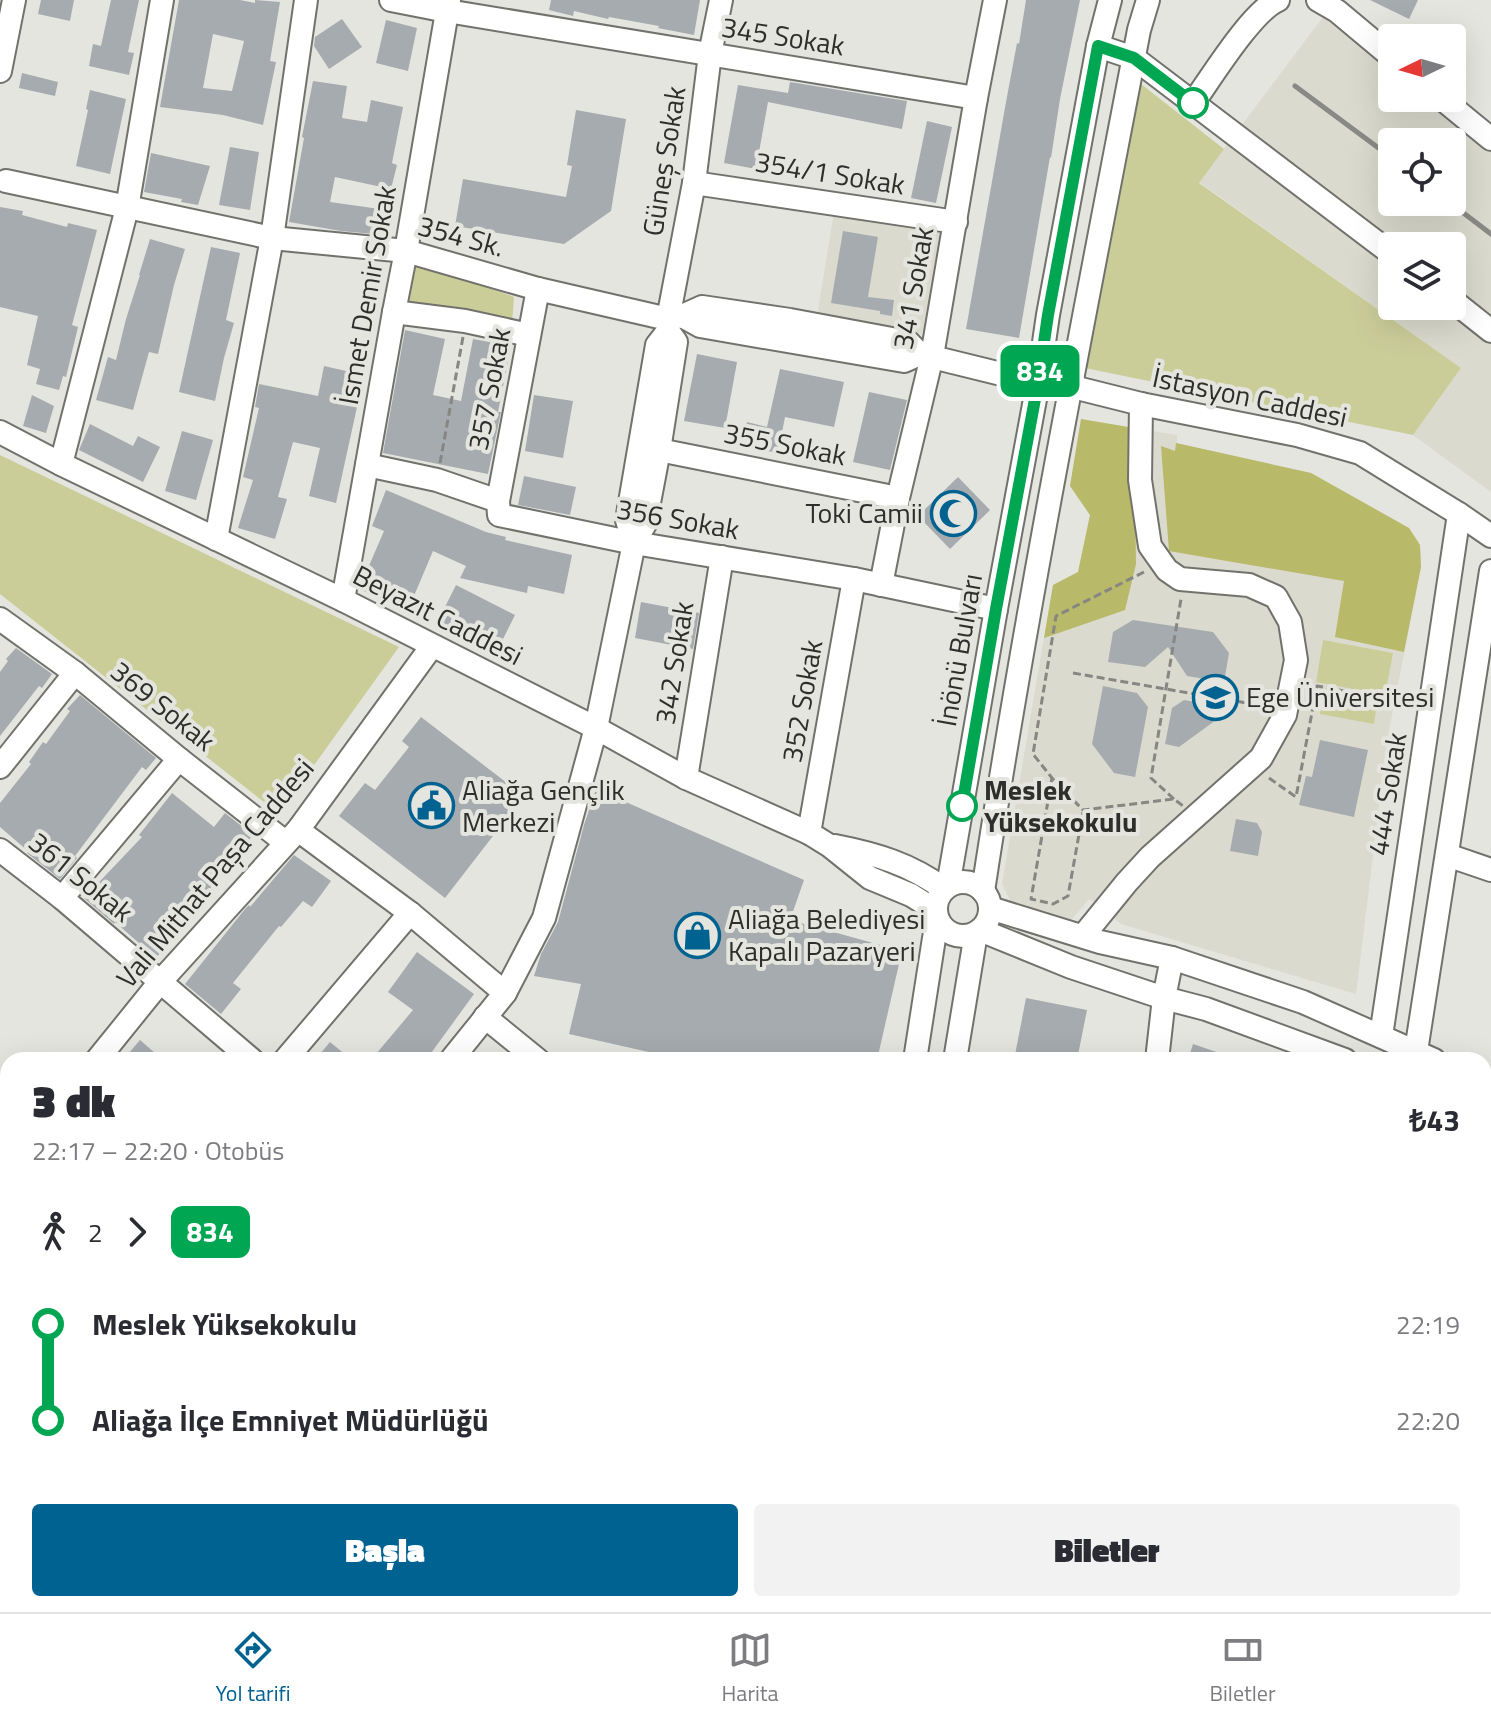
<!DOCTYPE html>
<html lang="tr">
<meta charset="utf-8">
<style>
:root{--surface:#fff;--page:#f2f2f3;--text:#2b2b33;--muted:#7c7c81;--line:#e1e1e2;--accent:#006291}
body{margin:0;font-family:"Titillium Web",sans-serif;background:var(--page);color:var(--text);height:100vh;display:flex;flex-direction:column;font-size:30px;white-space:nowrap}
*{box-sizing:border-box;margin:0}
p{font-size:26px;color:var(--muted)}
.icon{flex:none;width:44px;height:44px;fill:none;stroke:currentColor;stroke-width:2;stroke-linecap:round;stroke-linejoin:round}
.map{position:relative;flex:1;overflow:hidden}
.panel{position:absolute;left:0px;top:1052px;width:1492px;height:560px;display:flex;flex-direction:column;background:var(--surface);border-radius:24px 24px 0 0;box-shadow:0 8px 32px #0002}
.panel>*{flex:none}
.badge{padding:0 16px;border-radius:12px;font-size:28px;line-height:52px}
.needle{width:52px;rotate:265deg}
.fabs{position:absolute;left:1378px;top:24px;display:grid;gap:16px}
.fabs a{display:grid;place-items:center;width:88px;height:88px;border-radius:8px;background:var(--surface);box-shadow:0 8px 32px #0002;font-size:40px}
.map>.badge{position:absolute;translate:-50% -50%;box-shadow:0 0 0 4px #fff}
.legs{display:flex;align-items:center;gap:12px;height:88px;padding:0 32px;font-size:26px}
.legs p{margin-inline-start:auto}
.head{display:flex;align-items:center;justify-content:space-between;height:136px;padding:0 32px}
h1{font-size:44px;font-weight:800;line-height:60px}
.action{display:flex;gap:16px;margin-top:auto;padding:16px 32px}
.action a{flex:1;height:92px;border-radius:8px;background:var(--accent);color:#fff;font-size:32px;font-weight:800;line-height:92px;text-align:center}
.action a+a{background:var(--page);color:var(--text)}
ul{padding:0 32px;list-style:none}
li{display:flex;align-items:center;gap:28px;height:96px;font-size:30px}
li i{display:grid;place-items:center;width:12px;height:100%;margin:0 10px;background:currentColor}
li i::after{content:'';width:20px;height:20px;margin:-10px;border:6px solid;border-radius:50%;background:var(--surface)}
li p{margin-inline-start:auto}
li:first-child i{background:linear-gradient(#0000 50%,currentColor 0)}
li:last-child i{background:linear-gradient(currentColor 50%,#0000 0)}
.menu{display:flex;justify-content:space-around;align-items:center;height:112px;border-top:2px solid var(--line);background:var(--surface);font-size:22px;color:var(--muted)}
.menu a{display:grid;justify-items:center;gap:4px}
.menu .active{color:var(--accent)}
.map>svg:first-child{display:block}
.built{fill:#dadace;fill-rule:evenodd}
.green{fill:#cbcd99}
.forest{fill:#b8b969}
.building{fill:#a6abaf;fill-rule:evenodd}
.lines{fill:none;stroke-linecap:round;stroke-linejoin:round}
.minor-casing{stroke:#72726d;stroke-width:26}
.path{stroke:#868682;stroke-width:3;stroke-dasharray:8 4;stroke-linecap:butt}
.minor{stroke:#fff;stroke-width:22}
.rail{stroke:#898985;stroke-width:5}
.line-1-casing{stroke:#fff;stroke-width:18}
.line-1{stroke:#00a651;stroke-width:12}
.stop-1-dot{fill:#fff;stroke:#00a651;stroke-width:4}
.labels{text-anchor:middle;stroke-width:8;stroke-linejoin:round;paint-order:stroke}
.street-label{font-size:28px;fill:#2e2e2c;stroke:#e5e5df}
.poi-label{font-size:28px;fill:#2e2e2c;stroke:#e5e5df;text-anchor:start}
.stop-label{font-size:28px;font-weight:bold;fill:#2e2e2c;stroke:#e5e5df;text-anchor:start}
</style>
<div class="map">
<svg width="1491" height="1612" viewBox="0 0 1491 1612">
<rect width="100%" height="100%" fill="#e5e5df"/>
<g class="built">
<path d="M 1323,17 L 1392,71 L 1392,98 L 1425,98 L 1491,150 L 1491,492 L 1413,435 L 1461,368 L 1199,182 ZM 1392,142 L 1452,142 L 1452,202 L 1392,202 ZM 1392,246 L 1452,246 L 1452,306 L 1392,306 Z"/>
<polygon points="834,213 940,231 922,334 817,316"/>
<polygon points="1081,419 1177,435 1177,443 1311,473 1409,528 1420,545 1421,567 1387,741 1356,994 1121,924 1089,899 1068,924 1015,911 1002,884 1053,585 1078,572 1090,515 1070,486"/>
</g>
<g class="green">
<polygon points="1141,84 1224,149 1199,183 1461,368 1413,435 1080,367"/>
<polygon points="416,260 514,297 512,324 403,305"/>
<polygon points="0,455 399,647 279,814 0,594"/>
<polygon points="1323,640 1393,653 1385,695 1316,682"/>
<polygon points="1324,693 1377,702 1374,724 1320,714"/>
<polygon points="0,1299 8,1305 8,1431 0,1431"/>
<polygon points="424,1604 807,1604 805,1612 434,1612"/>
</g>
<g class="forest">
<polygon points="1081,419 1134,428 1136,564 1125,610 1044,638 1053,585 1078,572 1090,515 1070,486"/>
<polygon points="1176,443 1311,473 1409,528 1420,545 1421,567 1404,652 1335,637 1344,581 1169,551 1161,446 1175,451"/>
</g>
<g class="building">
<polygon points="41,0 74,0 70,21 38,14"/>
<polygon points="111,0 139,0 128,52 134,53 129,75 89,66 93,44 101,46"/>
<path d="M 179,0 L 240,0 L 255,3 L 255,0 L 280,2 L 270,61 L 276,62 L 263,125 L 223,115 L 160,107 ZM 213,34 L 244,41 L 232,91 L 203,88 Z"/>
<polygon points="551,0 700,0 694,35 658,28 659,26 609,17 608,19 574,11 573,16 549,10"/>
<polygon points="1026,0 1080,0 1060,99 1051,158 1050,157 1019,338 966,329 1006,102 1017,43 1019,44"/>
<polygon points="1370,0 1418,0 1409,19"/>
<polygon points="342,19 362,47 329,69 314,46 315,37"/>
<polygon points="386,20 417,28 408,71 376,63"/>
<polygon points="22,73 58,82 55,96 19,88"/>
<polygon points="313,81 347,86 342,118 367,122 371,100 403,107 392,163 397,165 391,189 335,177 330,202 387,210 385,235 341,231 289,222 304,138 302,137"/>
<polygon points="790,82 907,101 902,129 768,102 756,169 724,163 738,85 788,93"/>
<polygon points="90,90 126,99 110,174 76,166 88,110 86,109"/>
<polygon points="576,110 626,119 611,211 564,244 455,226 463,179 566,197 572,166 567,165"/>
<polygon points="927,121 952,127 936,203 911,198"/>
<polygon points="230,147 259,152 250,210 219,205"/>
<polygon points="151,153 210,166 198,205 181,202 182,199 144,192"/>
<polygon points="0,207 23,211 22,215 67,227 68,223 97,230 72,325 78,327 66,377 63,376 59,390 36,384 40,369 27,365 38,316 0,307"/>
<polygon points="843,231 878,237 868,297 894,300 892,316 880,314 880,311 831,303"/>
<polygon points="150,239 185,249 174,285 158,354 149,352 133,410 96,400 108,357 116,360 126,319 140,275 139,275"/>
<polygon points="211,247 240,253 226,320 234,323 224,358 215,401 179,392"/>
<polygon points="405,330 445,339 433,395 461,401 473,339 511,346 498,412 501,412 488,474 383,453"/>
<polygon points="697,354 737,362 725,428 684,421"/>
<polygon points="324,366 364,375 336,503 309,496 320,448 293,442 278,497 287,499 275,539 238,528 253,480 243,477 259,408 255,407 259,384 318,396"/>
<polygon points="780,369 844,382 834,427 785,417 778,453 742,446 747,422 767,427"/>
<polygon points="869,392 907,400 890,470 853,462"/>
<polygon points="32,395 54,406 46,433 23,426"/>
<polygon points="534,395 573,401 563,458 525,451"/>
<polygon points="90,424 133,446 138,436 160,447 143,482 79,450"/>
<polygon points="182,431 213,440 196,500 165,491"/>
<polygon points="524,476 576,487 570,515 518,505"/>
<polygon points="958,477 990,510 950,549 918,516"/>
<polygon points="386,490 486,532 506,537 505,540 572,555 564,594 528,586 527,593 460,578 466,566 433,551 408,610 359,589 384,531 372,526"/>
<polygon points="456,585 515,615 495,655 436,625"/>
<polygon points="641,602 699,613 693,649 635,638"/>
<polygon points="1133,620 1213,632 1229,653 1224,682 1187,676 1168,647 1145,667 1108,662 1113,632"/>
<polygon points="16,648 52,674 42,688 39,686 0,736 0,672 8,661 6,659"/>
<polygon points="1103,686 1137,693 1148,707 1135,777 1114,773 1092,744"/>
<polygon points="80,695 156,758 146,770 142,767 75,856 77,858 60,879 27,853 29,852 0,827 0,803 31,764 29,762 43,742 46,744 70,711 67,709"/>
<polygon points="1184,700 1218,706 1216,720 1179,747 1165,744 1172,708"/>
<polygon points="421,717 524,796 445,898 339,816 365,783 375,790 409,747 402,741"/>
<polygon points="1320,740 1368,750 1354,817 1299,805 1306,776 1312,777"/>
<polygon points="596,789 804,880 790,920 902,951 877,1060 684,1060 569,1034 581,984 534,976 541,954 558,922 584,825"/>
<polygon points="172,793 214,827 225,813 253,835 189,915 191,917 156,958 115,922 114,924 84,898 142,837 139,835"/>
<polygon points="1236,819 1257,823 1262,832 1258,856 1230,851"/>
<polygon points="294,855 331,881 312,907 303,901 281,927 279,926 233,983 241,989 221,1014 185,984 245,909 249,905 250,907"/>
<polygon points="417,952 474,994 426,1060 371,1060 413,1010 388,992"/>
<polygon points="1026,998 1087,1010 1077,1060 1014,1060"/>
<polygon points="140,1040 163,1060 123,1060"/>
<polygon points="330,1042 352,1060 315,1060"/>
<polygon points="1193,1044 1234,1058 1234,1060 1188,1060"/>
</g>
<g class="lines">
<defs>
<g id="minor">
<polyline points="391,0 447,11 976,98"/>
<polyline points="1318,0 1337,11 1392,57"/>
<polyline points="1098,46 1134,58 1392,254"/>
<polyline points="0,71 14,0"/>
<polyline points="1441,98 1491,139"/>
<path d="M 1193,103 C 1211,78 1252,11 1278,0"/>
<polyline points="6,181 272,238 406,251 538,289 668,319 682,316 702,307 790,320 908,342 920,354 1038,383 1069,386 1141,404 1297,435 1360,453 1459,514 1491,536"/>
<polyline points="694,183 956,222"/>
<polyline points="1452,300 1491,331"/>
<polyline points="394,312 465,321 529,335"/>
<polyline points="682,316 700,326 904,361 920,354"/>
<polyline points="0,432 61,464 343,600 596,728 686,778 809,833 830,846 870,878 911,895 935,910"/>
<polyline points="659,450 898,498"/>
<polyline points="61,464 127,208 162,0"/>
<polyline points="367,465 437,480 498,501 499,515 634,543 854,579 996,609"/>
<polyline points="498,501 538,289"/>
<polyline points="216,539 272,238 306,0"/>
<polyline points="634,543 627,520 657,345 668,331 668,319 694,183 710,54 721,0"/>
<polyline points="881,585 898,498 932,356 976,98 995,0"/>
<polyline points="343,600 394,312 406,251 449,0"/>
<polyline points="0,619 75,673 179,759 285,842"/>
<polyline points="0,767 75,673"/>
<polyline points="686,778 722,557"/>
<polyline points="298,830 410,913 505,993"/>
<polyline points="809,833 854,579"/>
<path d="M 835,846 C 876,854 910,864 944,889"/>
<polyline points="0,850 62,898 252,1060"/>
<polyline points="1447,855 1491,870"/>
<circle cx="963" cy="909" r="27"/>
<polyline points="948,886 996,609 1038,383 1048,315 1098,46 1110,0"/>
<path d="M 983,891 C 1027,603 1084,317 1139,30 L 1148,0"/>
<polyline points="62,898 179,759"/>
<polyline points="990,908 1100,942 1172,958 1303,1002 1434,1060"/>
<polyline points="980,930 1071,967 1164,998 1206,1009 1345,1060"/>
<polyline points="1083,936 1127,882 1150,857 1261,758 1285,715 1296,660 1290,622 1276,597 1249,585 1180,579 1167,570 1150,546 1140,480 1141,404"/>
<polyline points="485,1017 538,1060"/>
<polyline points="1381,1036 1459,514"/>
<polyline points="1416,1051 1491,571"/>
<polyline points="97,1060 160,982 298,830 432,646"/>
<polyline points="285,1060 410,913"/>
<polyline points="451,1060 505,993 544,918 596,728 634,543 645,524 659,450 676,342 668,331"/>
<polyline points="915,1060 937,919"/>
<polyline points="955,1060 976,933"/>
<polyline points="1157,1060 1164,998 1172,958"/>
<polyline points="1484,1086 1491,1091"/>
<polyline points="1484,1120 1491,1127"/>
<polyline points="0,1179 8,1169"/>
<polyline points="0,1299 8,1305"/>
<polyline points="1484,1346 1491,1354"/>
<polyline points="0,1431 8,1431"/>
<polyline points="0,1460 8,1460"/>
<polyline points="0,1534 8,1537"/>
<polyline points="1484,1573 1491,1580"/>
<polyline points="116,1604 126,1612"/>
<polyline points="356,1604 366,1612"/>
<polyline points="389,1604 399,1612"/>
<polyline points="824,1612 825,1604"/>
<polyline points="862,1612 863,1604"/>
<polyline points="1056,1612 1058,1604"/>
<polyline points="1248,1612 1249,1604"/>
<polyline points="1415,1612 1416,1604"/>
</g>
</defs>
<use href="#minor" class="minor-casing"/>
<g class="path">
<polyline points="440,463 463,337"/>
<polyline points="1144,572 1056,616 1033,754 1052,778 1083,810 1174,799 1183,806"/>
<polyline points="1073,673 1270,707"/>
<polyline points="1052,778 1031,899 1053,904 1068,896 1083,812"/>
<polyline points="1269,778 1296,797 1317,686 1388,699"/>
<polyline points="1174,799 1151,778 1181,599"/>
<polyline points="0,1375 8,1378"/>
</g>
<use href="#minor" class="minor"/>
<g class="rail">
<polyline points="1295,86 1392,158"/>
<polyline points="1449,202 1491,234"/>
</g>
</g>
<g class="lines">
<defs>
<polyline id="line-1" points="962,806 996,609 1038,383 1048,315 1098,46 1134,58 1193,103"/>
</defs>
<use href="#line-1" class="line-1-casing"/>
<use href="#line-1" class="line-1"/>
</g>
<defs>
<symbol id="mosque-ring" viewBox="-11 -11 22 22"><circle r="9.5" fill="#e5e5df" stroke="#006291" stroke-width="1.5"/><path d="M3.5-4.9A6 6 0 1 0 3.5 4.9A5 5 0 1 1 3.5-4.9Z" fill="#006291"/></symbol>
<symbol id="university-ring" viewBox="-11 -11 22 22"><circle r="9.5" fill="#e5e5df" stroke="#006291" stroke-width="1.5"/><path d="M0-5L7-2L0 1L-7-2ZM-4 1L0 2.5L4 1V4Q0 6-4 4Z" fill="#006291"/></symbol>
<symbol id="civic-ring" viewBox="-11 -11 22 22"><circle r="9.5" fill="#e5e5df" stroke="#006291" stroke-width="1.5"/><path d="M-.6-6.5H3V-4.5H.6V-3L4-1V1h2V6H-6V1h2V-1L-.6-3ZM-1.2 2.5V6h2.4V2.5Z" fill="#006291"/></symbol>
<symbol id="shop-ring" viewBox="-11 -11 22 22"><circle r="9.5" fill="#e5e5df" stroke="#006291" stroke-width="1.5"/><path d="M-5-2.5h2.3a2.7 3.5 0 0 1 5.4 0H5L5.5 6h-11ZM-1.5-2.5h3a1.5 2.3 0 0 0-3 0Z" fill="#006291"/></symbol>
</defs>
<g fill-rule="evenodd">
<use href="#mosque-ring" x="928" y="488" width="51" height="51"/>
<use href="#university-ring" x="1190" y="672" width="51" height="51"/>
<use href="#civic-ring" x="406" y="780" width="51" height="51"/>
<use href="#shop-ring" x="672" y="910" width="51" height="51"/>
</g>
<g class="stop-1-dot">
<circle cx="1193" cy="103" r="14"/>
<circle cx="962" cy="806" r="14"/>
</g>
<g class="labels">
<g class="street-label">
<text transform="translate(783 36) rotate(9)" y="10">345 Sokak</text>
<text transform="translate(664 161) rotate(-81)" y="10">Güneş Sokak</text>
<text transform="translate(830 173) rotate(9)" y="10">354/1 Sokak</text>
<text transform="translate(461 236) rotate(15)" y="10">354 Sk.</text>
<text transform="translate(913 288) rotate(-80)" y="10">341 Sokak</text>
<text transform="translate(367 295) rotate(-80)" y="10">İsmet Demir Sokak</text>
<text transform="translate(489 389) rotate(-79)" y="10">357 Sokak</text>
<text transform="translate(1250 397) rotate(12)" y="10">İstasyon Caddesi</text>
<text transform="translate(785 444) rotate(11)" y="10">355 Sokak</text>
<text transform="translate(678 519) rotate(10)" y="10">356 Sokak</text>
<text transform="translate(438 615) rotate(27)" y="10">Beyazıt Caddesi</text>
<text transform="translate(959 650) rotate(-80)" y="10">İnönü Bulvarı</text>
<text transform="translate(674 663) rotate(-81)" y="10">342 Sokak</text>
<text transform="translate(802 701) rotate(-80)" y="10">352 Sokak</text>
<text transform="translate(163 706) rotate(39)" y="10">369 Sokak</text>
<text transform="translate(1387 794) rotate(-81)" y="10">444 Sokak</text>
<text transform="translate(215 873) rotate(-50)" y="10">Vali Mithat Paşa Caddesi</text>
<text transform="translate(81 877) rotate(39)" y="10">361 Sokak</text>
</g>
<g class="poi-label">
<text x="923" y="523" text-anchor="end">Toki Camii</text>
<text x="1246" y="707">Ege Üniversitesi</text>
<text x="462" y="800">Aliağa Gençlik<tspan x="462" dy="32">Merkezi</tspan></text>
<text x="728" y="929">Aliağa Belediyesi<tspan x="728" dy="32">Kapalı Pazaryeri</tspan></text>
</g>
<g class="stop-label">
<text x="984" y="800">Meslek<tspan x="984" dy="32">Yüksekokulu</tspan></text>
</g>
</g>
</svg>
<div class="fabs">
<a><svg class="needle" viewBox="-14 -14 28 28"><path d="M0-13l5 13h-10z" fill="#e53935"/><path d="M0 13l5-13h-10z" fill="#7c7c81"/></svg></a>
<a><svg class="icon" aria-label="locate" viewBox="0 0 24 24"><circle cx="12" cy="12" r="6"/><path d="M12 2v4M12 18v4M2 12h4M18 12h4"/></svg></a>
<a><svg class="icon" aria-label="layers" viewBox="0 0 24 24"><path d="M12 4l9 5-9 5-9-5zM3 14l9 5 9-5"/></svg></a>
</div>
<b class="badge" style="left:1040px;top:371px;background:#00a651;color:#fff">834</b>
<section class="panel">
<div class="head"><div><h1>3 dk</h1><p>22:17 – 22:20 · Otobüs</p></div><b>₺43</b></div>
<div class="legs"><svg class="icon" aria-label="walk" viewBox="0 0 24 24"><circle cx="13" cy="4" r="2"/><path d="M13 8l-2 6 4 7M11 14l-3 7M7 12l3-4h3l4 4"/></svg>2<svg class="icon" aria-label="forward" viewBox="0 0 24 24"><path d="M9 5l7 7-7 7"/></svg><b class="badge" style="background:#00a651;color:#fff">834</b></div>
<ul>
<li><i style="color:#00a651"></i><b>Meslek Yüksekokulu</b><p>22:19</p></li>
<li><i style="color:#00a651"></i><b>Aliağa İlçe Emniyet Müdürlüğü</b><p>22:20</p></li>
</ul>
<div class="action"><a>Başla</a><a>Biletler</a></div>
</section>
</div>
<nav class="menu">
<a class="active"><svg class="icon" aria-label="directions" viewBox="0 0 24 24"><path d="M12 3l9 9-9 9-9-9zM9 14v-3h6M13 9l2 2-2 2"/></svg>Yol tarifi</a>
<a><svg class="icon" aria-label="map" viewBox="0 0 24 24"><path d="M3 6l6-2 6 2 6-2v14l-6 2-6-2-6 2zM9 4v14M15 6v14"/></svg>Harita</a>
<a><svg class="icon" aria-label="tickets" viewBox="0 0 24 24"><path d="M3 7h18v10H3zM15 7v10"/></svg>Biletler</a>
</nav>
